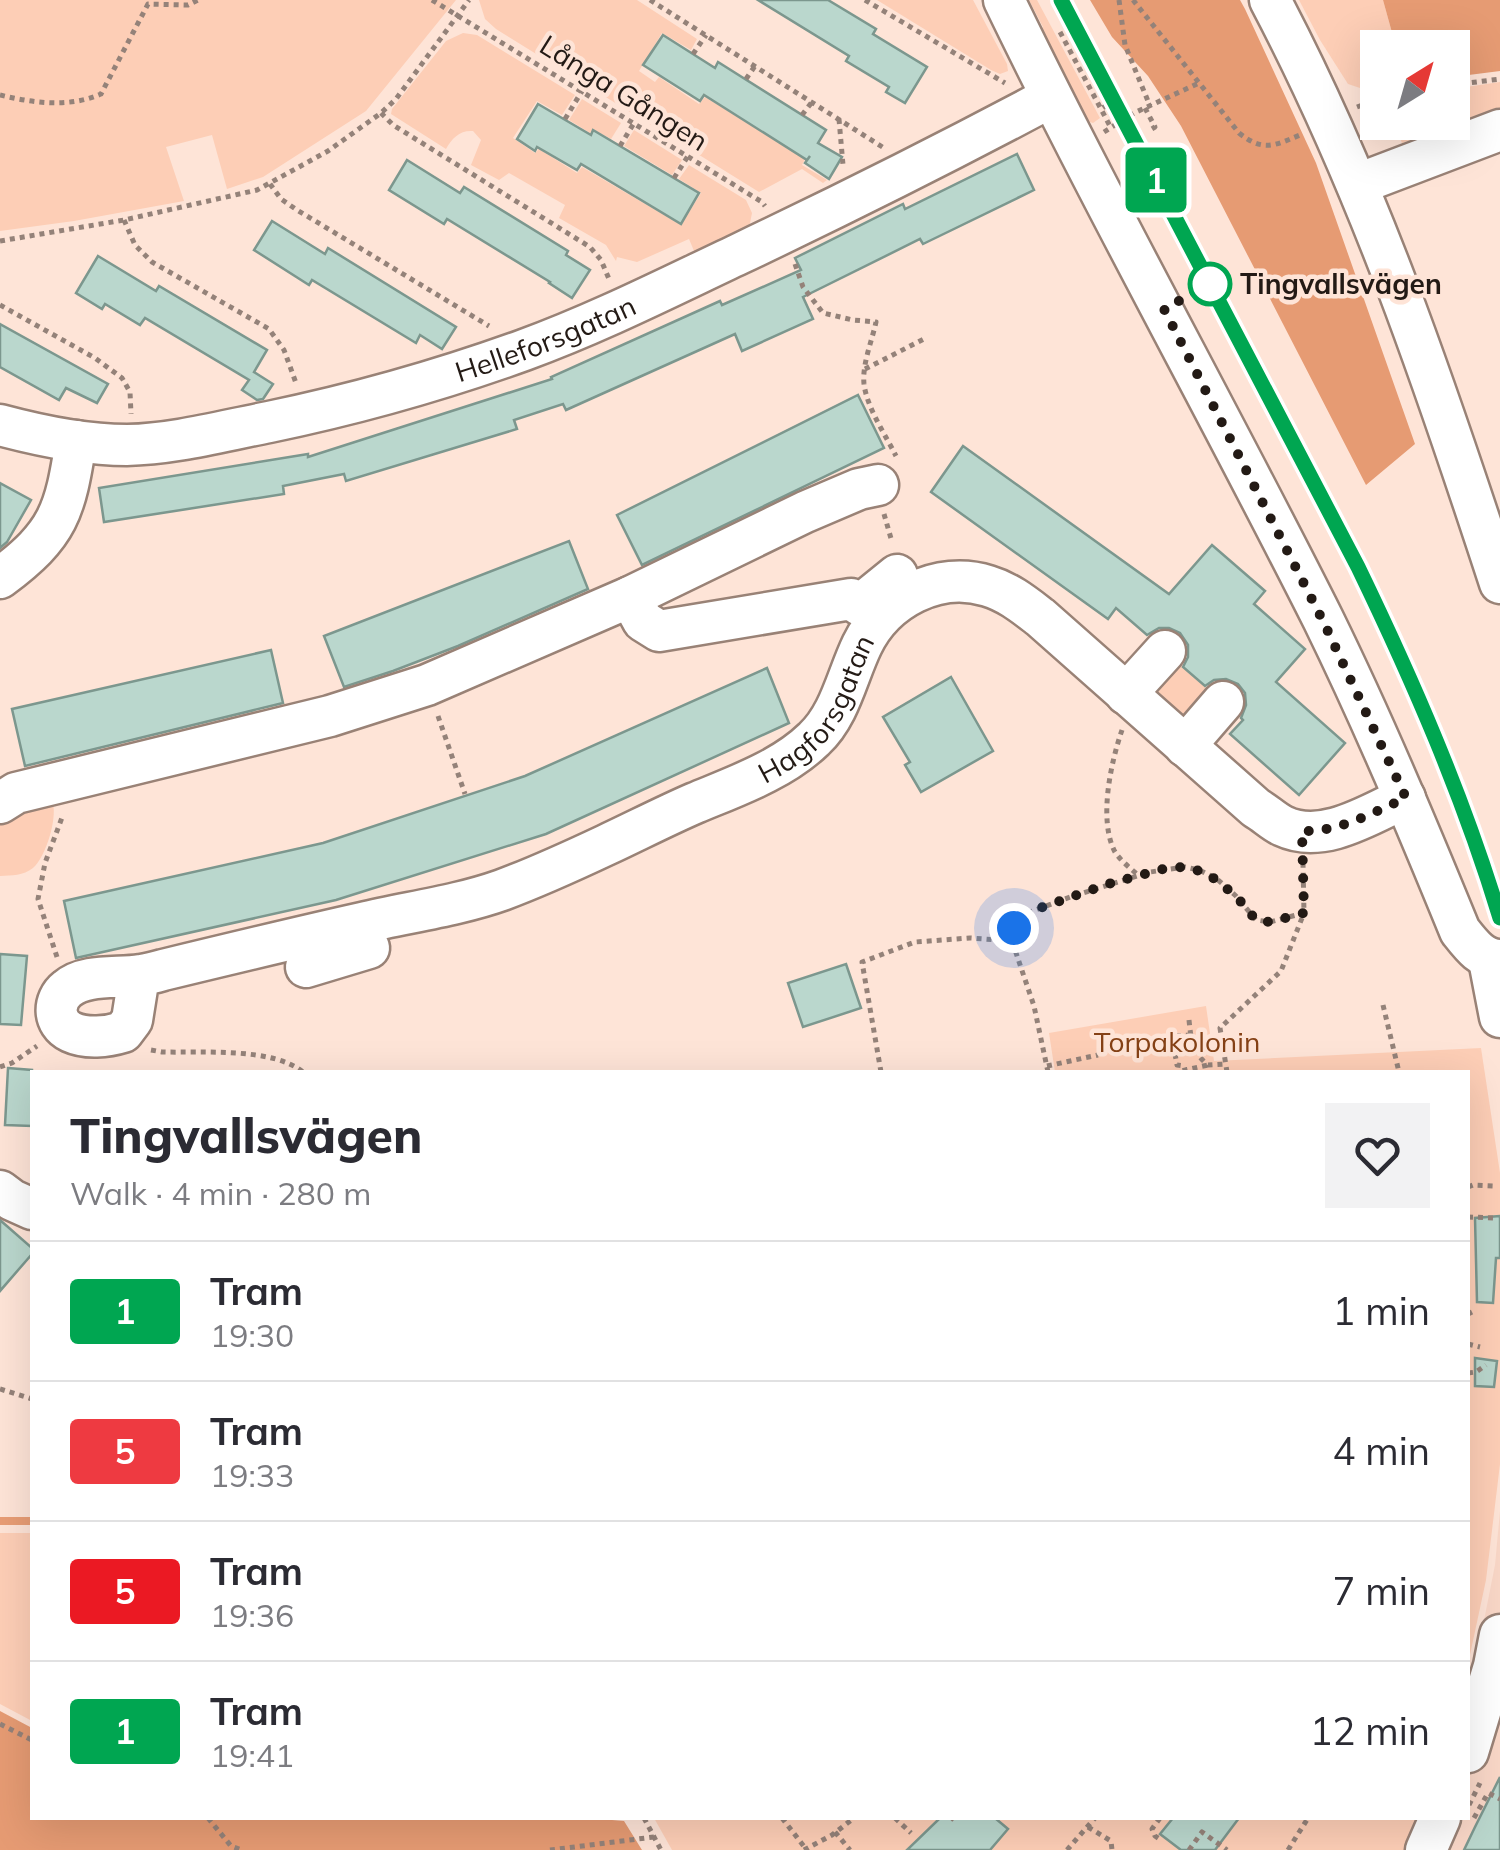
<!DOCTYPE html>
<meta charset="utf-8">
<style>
:root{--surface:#fff;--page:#f2f2f3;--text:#2b2b33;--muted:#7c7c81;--line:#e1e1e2}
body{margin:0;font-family:Mulish,sans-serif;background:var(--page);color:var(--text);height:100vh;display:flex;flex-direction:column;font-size:38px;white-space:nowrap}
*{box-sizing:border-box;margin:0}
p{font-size:32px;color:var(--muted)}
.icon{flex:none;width:55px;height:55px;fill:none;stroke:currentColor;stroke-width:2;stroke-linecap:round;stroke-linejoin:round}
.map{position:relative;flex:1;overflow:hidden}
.panel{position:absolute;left:30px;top:1070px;width:1440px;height:750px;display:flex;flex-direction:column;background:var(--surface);border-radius:0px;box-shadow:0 10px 40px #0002}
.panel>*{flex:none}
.badge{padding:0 20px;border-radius:8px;font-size:35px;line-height:65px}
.needle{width:65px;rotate:37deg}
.fabs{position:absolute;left:1360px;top:30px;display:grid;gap:20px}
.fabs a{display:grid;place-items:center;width:110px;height:110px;border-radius:0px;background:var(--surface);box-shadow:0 10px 40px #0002;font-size:50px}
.you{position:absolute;width:50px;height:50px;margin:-25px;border:8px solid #fff;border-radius:50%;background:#1a73e8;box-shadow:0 0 0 15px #1a73e833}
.map>.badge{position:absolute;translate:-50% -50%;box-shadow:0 0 0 5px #fff}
.round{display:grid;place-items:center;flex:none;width:105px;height:105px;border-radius:0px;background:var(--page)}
.summary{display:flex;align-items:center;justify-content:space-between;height:170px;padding:0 40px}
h1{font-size:48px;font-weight:800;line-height:75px}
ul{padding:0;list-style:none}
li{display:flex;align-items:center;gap:30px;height:140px;padding:0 40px;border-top:2px solid var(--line)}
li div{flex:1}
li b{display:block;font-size:38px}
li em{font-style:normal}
li .badge{min-width:110px;font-weight:700;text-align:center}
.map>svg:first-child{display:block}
.built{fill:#f9d7c7}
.green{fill:#fdceb6}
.forest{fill:#e69b73}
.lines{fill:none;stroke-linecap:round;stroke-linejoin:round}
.stream{stroke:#e89d75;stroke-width:8}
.building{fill:#bad7cd;stroke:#7c978e;stroke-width:2.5}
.minor-casing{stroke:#998276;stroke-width:45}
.path{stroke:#948279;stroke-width:5;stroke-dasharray:5 5;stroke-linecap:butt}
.minor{stroke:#fff;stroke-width:40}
.tram{stroke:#786860;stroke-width:2.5}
.path-bridge{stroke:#948279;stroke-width:5;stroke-dasharray:5 5;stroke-linecap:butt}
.line-casing{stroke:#fff;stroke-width:22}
.line{stroke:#00a651;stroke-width:15}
.walk{stroke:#231a15;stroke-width:10;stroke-dasharray:0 18}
.stop-dot{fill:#fff;stroke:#00a651;stroke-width:5}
.labels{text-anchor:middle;stroke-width:9;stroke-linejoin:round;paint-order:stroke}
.street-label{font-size:28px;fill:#231a15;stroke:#fee4d7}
.stop-label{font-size:28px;font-weight:bold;fill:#231a15;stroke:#fee4d7;text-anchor:start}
.park-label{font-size:28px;fill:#854116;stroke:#fee4d7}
</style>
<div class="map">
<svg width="1500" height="1850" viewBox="0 0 1500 1850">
<rect width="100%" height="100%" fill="#fee4d7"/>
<polygon class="built" points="1500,1511 1500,1850 1416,1850 1432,1818 1468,1818 1468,1701 1495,1565"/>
<g class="green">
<polygon points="0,0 456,0 366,111 263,177 227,189 212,135 166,147 184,201 74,221 0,231"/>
<polygon points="479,0 637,0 697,39 691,50 662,33 639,71 655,82 659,77 699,104 705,97 805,159 802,165 827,180 823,183 802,169 759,192 496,29 485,19"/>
<polygon points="877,0 973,0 1007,64 1008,71 1000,74 991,70"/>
<polygon points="1029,0 1037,0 1100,118 1093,123 1084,120 1039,33 1043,27"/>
<polygon points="1299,0 1383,0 1396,47 1378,48 1377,90 1369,91 1348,84 1320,40"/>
<path d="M 463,33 L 477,35 L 575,95 L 562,115 L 537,101 L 513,138 L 535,153 L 539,149 L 577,173 L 582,167 L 681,225 L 701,193 L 679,179 L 689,165 L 746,200 L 752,213 L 749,228 L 697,258 L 689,239 L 637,262 L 617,257 L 616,261 L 606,245 L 559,218 L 565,205 L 509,173 L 499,180 L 471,165 L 481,140 L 473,131 C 460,130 452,138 446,149 L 391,114 L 392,109 L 446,41 Z"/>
<polygon points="1500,82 1500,111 1402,143 1394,123 1452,122 1453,89"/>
<polygon points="582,99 621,123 611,139 593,129 590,133 569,120"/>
<polygon points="634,130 682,160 672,175 624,146"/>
<polygon points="1170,656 1214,695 1185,718 1153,690"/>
<path d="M 53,804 C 57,819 46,857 33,868 C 23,876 12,875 0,876 L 0,815 Z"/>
<polygon points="1206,1006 1214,1061 1481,1048 1500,1173 1500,1464 1486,1580 1468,1664 1468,1072 1055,1072 1049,1033"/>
<polygon points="0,1533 32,1533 32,1721 0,1704"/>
<polygon points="654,1818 1424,1818 1411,1850 672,1850"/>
</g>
<g class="forest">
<polygon points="1090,0 1240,0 1245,9 1316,163 1415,444 1366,485 1181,126 1148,76 1112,37"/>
<polygon points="1383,0 1500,0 1500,71 1453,77 1452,48 1396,47"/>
<polygon points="0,1711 32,1728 32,1818 588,1818 624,1821 642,1850 0,1850"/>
</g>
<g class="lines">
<polyline class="stream" points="0,1521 32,1521"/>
</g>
<g class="building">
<polygon points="758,0 828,0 876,29 873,34 927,67 905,103 886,92 889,87 846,61 849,56"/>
<polygon points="663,35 715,68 718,62 826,130 818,143 842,157 829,179 805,163 810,156 807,160 704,95 700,101 643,65"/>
<polygon points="538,104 591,135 593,130 699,193 681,224 581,164 577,170 537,147 535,151 517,139"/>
<polygon points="1017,154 1034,190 923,244 920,239 803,297 813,319 742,351 735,334 566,410 563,404 514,420 517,429 346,481 344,474 283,486 284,494 104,522 99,488 308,454 308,457 552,379 551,377 720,301 722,305 801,270 795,258 903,204 905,209"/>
<polygon points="407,160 460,193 464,187 568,251 566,255 590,270 572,298 549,283 550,282 447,219 444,224 389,190"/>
<polygon points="272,221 325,254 328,248 456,327 442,349 420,335 416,343 312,280 309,285 254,250"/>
<polygon points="98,256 156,291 159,286 267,350 254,372 273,384 263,399 257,400 242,390 249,380 145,318 140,325 105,304 102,309 76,293"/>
<polygon points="0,324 108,384 97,403 66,388 59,400 0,367"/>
<polygon points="858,395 884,448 642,565 617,515"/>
<polygon points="963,446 1169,594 1212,545 1265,591 1254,604 1305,649 1276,682 1345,743 1299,795 1230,734 1243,720 1241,718 1246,705 1245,693 1238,684 1226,679 1214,680 1205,686 1183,667 1188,657 1188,645 1180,633 1169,628 1159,628 1147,635 1116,608 1108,619 931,492"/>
<polygon points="0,483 31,500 7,542 0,548"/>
<polygon points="569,541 588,589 458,646 393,671 344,687 324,636"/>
<polygon points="271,650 283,703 25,766 12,709"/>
<polygon points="767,668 789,723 546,834 336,900 76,958 64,901 323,843 525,776"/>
<polygon points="951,677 993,751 921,792 905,765 910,762 883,717"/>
<polygon points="0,954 27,956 21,1025 0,1024"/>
<polygon points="846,964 861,1008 803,1027 788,983"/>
<polygon points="8,1068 32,1070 32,1126 5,1125"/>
<polygon points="1500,1216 1500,1258 1496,1258 1493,1303 1477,1302 1475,1218"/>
<polygon points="0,1220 32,1248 32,1254 0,1291"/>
<polygon points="1475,1358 1497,1361 1494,1387 1475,1386"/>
<polygon points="1500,1777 1500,1850 1464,1850 1475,1827"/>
<polygon points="940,1818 995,1818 1008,1829 990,1850 907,1850"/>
<polygon points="1173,1818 1239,1818 1215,1850 1181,1850 1160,1834"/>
</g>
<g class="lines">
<defs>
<g id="minor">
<path d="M 1004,0 C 1105,209 1219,412 1323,619 C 1373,721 1417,826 1460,931 C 1471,945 1482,960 1500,960"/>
<path d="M 1270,0 C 1368,186 1435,384 1500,583"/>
<polyline points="1358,184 1500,130"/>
<path id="s1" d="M 0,425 C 41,436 84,445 127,445 C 175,444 222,431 269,422 C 356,404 441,380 524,350 C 598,323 669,287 739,254 C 844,204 948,152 1051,97"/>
<polyline points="878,485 859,489 805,512 630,597 643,621 659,631 851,599 860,605 897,575"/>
<path d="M 0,578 C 59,534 65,512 76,441"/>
<polyline points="1126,694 1165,651"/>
<polyline points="1185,746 1223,702"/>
<polyline points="0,803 16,793 330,716 427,685 630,597"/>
<polyline points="1489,960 1500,1017"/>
<polyline points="306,967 369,948"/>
<path id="s2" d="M 139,976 L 132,1020 L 123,1032 C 107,1037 86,1039 71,1032 C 52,1023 53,1000 67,989 C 86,973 118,979 141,975 C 148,974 156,972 163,970 C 229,954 295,938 362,923 C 408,912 457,906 502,890 C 537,877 572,861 606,845 C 636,831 665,816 695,803 C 736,786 782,770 814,739 C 840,715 847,676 862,645 C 884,599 938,570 988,586 C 1008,592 1023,604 1040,617 L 1256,808 C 1265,813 1274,822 1283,826 C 1323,845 1370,814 1405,798"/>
<polyline points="0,1191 12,1200 32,1209"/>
<polyline points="1468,1752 1494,1666 1500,1635"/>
<polyline points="1426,1850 1440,1818"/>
</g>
</defs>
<use href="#minor" class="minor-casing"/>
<g class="path">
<polyline points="432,0 762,202 765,206"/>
<polyline points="650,0 884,148"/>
<polyline points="865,0 1005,83"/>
<polyline points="1119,0 1125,45 1150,106"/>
<path d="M 1133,0 L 1239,133 C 1263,152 1274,146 1300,135"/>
<polyline points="1060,32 1101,109"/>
<polyline points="693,54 706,35"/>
<polyline points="746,79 755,66"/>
<polyline points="1452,85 1500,79"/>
<path d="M 0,95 C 33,103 69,108 101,94 L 148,4 L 188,5 L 198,0"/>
<polyline points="1107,105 1101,109 1111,128"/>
<polyline points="1357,107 1378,99"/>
<polyline points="1145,108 1155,127 1150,130"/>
<polyline points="381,113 393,125 590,247 601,260 609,279"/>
<polyline points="802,115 812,102"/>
<polyline points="565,119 582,91"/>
<polyline points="839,119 843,165"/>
<polyline points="1387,122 1393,139"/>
<polyline points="1104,132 1134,113 1199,83"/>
<polyline points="620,146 634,123"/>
<polyline points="674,178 688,156"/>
<polyline points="270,184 281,199 297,210 489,326"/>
<polyline points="124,220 135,245 152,262 269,329 284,350 296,383"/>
<polyline points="0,241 124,220 257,190 328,151 381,113 396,99 469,0"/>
<path d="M 795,264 L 803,287 L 823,313 L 853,320 L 876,322 C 872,341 862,364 864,384 C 867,408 885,434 896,456"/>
<polyline points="0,305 95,358 122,378 130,392 131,414"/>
<polyline points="865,369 924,339"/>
<polyline points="884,514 892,542"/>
<polyline points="438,716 465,794"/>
<path d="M 1122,730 C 1111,762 1098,820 1115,852 C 1121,861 1130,868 1138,875"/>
<polyline points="57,957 38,899 45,863 63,815"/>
<polyline points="1383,1005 1399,1072"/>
<path d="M 1189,1020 C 1191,1039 1192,1052 1208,1065 L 1226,1064"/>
<path d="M 151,1050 L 162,1052 C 202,1053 272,1047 303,1072"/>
<polyline points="1195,1052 1175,1054 1177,1065 1184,1066 1185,1070 1208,1065"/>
<polyline points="1175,1054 1174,1036 1190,1035"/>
<polyline points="1047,1066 1098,1055"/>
<polyline points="0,1067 12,1063 37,1046"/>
<polyline points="881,1072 862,962 915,942 970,938 1012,941"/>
<polyline points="1048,1072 1034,1006 1012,941 1014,928 1025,914 1070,897 1150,872 1185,867 1199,870 1217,879 1236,896 1256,920 1270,922 1304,913 1303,864"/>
<polyline points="1227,1072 1220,1028 1281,971 1304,913"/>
<polyline points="1468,1187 1473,1185 1495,1186"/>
<polyline points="1468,1217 1495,1218"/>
<polyline points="1468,1314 1472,1312"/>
<polyline points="1468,1344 1480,1347"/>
<polyline points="1468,1373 1476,1372 1486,1365"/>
<polyline points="0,1389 32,1399"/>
<polyline points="0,1724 32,1740"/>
<polyline points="1469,1805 1480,1783"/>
<polyline points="208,1818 231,1846 242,1850"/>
<polyline points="644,1818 661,1850"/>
<polyline points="782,1818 806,1849"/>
<polyline points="895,1818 911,1833"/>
<polyline points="952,1818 954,1820"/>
<polyline points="1160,1818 1152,1829 1155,1836 1161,1840"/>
<polyline points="1474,1818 1488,1793 1500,1799"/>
<polyline points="1088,1827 1111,1841 1112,1850"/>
<polyline points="835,1832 850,1850"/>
<polyline points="550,1850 654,1837"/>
<polyline points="804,1850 832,1835 854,1818"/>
<polyline points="1067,1850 1095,1818"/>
<polyline points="1189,1850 1202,1832 1227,1850"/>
<polyline points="1288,1850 1308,1818"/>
</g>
<use href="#minor" class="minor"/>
<polyline class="tram" points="1061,0 1358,567 1414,684 1448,767 1500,917"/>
<polyline class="path-bridge" points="1491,912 1500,909"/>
</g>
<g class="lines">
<defs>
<path id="line" d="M 1061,0 L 1358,567 C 1413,681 1463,796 1500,918"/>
</defs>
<use href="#line" class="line-casing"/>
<use href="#line" class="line"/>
<path class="walk" d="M 1014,928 L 1029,912 L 1108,884 L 1167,868 L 1185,867 L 1207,873 L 1236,896 L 1256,920 L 1270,922 L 1304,913 L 1302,831 C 1339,832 1372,813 1406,798 L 1324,623 L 1164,309 L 1210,284"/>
</g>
<circle class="stop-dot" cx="1210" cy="284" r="20"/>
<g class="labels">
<g class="street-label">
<text transform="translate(624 93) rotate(32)" y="10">Långa Gången</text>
<text dy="10" stroke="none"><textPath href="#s1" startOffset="562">Helleforsgatan</textPath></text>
<text dy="10" stroke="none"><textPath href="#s2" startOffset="985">Hagforsgatan</textPath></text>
</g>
<g class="stop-label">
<text x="1240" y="294">Tingvallsvägen</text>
</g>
<g class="park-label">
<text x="1177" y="1052">Torpakolonin</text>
</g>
</g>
</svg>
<div class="fabs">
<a><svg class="needle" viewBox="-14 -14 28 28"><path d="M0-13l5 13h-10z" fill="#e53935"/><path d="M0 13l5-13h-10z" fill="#7c7c81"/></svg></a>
</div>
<div class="you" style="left:1014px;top:928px"></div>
<b class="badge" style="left:1156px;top:180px;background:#00a651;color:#fff">1</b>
<section class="panel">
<div class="summary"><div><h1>Tingvallsvägen</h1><p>Walk · 4 min · 280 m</p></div><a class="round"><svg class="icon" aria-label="heart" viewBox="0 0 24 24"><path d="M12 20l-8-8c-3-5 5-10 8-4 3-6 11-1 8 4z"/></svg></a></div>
<ul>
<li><span class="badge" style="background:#00a651;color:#fff">1</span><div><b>Tram</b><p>19:30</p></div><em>1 min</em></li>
<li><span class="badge" style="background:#ee3a41;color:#fff">5</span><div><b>Tram</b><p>19:33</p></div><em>4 min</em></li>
<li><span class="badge" style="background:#eb1923;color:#fff">5</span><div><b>Tram</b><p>19:36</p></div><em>7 min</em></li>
<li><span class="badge" style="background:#00a651;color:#fff">1</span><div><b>Tram</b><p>19:41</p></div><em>12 min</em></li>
</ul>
</section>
</div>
